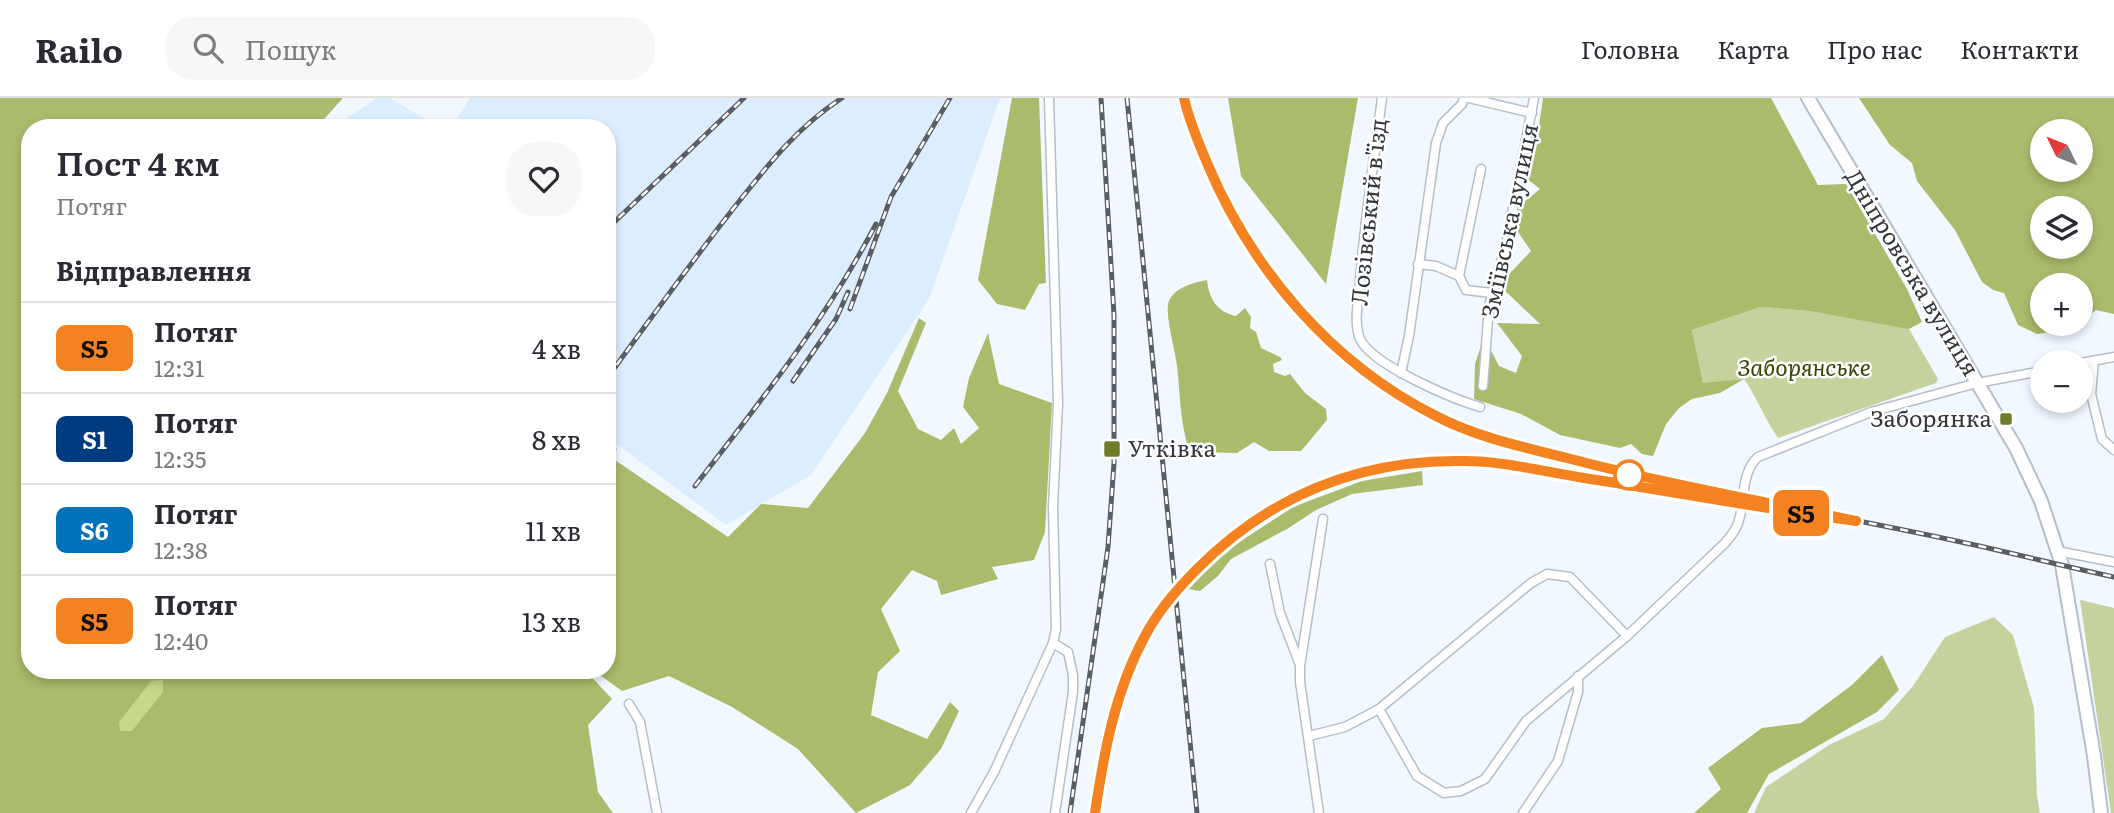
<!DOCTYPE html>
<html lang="uk">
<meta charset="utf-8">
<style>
:root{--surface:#fff;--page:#f7f7f7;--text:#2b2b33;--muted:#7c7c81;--line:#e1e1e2}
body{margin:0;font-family:Literata,serif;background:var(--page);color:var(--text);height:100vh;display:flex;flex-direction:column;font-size:26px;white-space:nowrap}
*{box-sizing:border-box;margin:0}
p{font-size:23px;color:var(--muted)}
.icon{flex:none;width:38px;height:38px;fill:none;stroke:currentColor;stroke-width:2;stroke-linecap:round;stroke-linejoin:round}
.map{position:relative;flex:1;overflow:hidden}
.sheet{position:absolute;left:21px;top:21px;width:595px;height:560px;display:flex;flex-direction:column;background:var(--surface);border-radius:28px;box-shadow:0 4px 10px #0003}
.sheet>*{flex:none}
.badge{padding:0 14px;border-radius:10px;font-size:24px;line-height:46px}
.needle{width:46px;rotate:313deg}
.controls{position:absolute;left:2030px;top:21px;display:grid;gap:14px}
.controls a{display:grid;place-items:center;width:63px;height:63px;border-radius:50%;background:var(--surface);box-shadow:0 4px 10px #0003;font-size:35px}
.map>.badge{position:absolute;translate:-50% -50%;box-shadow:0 0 0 4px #fff}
h2{padding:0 35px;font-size:26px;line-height:63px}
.round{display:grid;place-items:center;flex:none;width:74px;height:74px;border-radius:28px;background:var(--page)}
.headline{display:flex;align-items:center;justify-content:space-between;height:119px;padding:0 35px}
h1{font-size:33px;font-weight:600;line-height:52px}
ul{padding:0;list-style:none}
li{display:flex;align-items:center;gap:21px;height:91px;padding:0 35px;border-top:2px solid var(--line)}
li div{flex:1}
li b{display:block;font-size:26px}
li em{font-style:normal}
li .badge{min-width:77px;font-weight:700;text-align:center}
header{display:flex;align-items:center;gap:42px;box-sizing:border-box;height:98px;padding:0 35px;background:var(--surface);border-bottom:2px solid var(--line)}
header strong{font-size:33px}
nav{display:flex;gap:38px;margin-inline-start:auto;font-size:24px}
.search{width:490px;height:63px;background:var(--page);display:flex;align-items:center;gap:18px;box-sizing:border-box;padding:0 24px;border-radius:28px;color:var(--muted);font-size:26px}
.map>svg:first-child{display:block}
.built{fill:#dbedfe}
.green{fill:#c6d29e}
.forest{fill:#abbb6c;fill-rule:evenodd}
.water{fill:#c7d889}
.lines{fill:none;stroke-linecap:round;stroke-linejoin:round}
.minor-casing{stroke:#b4bfca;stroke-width:11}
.highway-casing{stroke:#b4bfca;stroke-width:16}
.minor{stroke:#fff;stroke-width:8}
.highway{stroke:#fff;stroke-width:12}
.rail-casing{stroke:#595e63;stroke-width:5}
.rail{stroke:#fff;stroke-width:2.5;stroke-dasharray:8;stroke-linecap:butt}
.line-casing{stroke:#fff;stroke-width:16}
.line{stroke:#f58220;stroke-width:10}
.poi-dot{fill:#6f7d2b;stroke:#fff;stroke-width:2.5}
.stop-dot{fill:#fff;stroke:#f58220;stroke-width:3.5}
.labels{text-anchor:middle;stroke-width:5;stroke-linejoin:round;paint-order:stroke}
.street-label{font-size:23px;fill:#34383d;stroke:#fff}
.park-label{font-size:23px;font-style:italic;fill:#3b4407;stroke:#fff}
.poi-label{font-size:23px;fill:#34383d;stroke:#fff;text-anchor:end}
</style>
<header>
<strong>Railo</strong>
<div class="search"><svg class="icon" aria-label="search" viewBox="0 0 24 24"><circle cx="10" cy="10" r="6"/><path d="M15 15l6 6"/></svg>Пошук</div>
<nav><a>Головна</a><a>Карта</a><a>Про нас</a><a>Контакти</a></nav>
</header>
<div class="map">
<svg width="2114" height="715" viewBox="0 0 2114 715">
<rect width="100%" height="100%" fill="#f1f8ff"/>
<g class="built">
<polygon points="377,0 390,0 440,30 332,30"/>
<polygon points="470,0 1000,0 929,201 811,377 726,427 607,339 607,30 451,30"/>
</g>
<g class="green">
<path d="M 1761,209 L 1809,213 L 1904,229 L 1909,231 L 1938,281 L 1936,285 L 1778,340 C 1765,321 1757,300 1744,281 L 1703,286 L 1692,232 Z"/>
<polygon points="2080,502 2114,510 2114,715 2111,715"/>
<polygon points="1994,519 2013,537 2034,610 2037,698 2040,715 1754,715 1766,689 1829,647 1884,621 1913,588 1945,539"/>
</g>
<g class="forest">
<polygon points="0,0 343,0 316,30 30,30 30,572 585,572 612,601 588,627 598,694 613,715 0,715"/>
<polygon points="1012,0 1039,0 1046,185 1039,186 1025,212 997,206 978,182"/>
<polygon points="1228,0 1358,0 1326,186 1241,78"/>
<polygon points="1543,0 1771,0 1818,87 1846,86 1907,191 1922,224 1909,231 1809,213 1761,209 1692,232 1703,285 1744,281 1720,295 1692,301 1679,310 1666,326 1653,358 1642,356 1631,346 1620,350 1560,337 1521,316 1474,301 1475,266 1484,239 1499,268 1516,275 1522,258 1497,225 1540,226 1499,187 1531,153 1507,118 1540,91 1517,73 1536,48"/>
<path d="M 1859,0 L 2114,0 L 2114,216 L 2096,212 L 2081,224 L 2081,187 L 2042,187 L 2042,226 L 2079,226 L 2074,230 L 2037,236 L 2018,227 L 2004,195 L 1993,192 L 1982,184 L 1955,132 L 1917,83 L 1912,65 L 1890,47 ZM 2042,33 L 2081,33 L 2081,72 L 2042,72 ZM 2042,110 L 2081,110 L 2081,149 L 2042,149 Z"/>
<path d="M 1207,182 C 1209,201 1217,214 1236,218 L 1245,210 L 1251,219 L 1250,230 L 1256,234 L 1261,250 L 1280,259 L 1282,262 L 1273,266 L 1274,274 L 1285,278 L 1290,276 L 1305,295 L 1326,311 L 1327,322 L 1301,353 L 1269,353 L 1254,344 L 1237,355 L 1200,354 L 1188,349 C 1180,322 1180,295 1177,267 C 1175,252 1166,220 1168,207 C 1170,191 1194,184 1207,182 Z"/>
<polygon points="919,220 926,225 898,293 918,331 941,342 954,330 961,346 979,330 963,309 969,280 988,235 999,286 1052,305 1045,434 1034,462 992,469 998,481 941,497 937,483 912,472 881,511 900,553 878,574 871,617 927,641 950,604 959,613 941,651 910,687 856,715 798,651 732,609 669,578 622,593 593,572 607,572 607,343 617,351 612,360 728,439 761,406 808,410 865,335 887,295"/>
<polygon points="1422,373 1423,387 1352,396 1316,412 1287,431 1231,461 1218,478 1200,493 1188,491 1224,454 1293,409 1362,383"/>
<polygon points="1882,557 1899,592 1877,614 1769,676 1747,715 1694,715 1721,691 1708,670 1762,630 1801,625 1852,587"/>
</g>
<polygon class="water" points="163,582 163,594 132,633 120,633 119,624 151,583"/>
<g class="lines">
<defs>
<g id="minor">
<path d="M 1382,0 C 1374,61 1365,121 1360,182 C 1359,200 1353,224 1360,241 C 1372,267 1453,301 1480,309"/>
<polyline points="1469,0 1532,15"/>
<polyline points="1418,166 1436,168 1459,178 1466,192 1492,195"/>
<polyline points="1459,178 1481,71"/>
<polyline points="2094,263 2091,296 2102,341 2114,352"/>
<polyline points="2081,265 2114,259"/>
<polyline points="1401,275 1409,238 1436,45 1443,25 1462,6 1464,0"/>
<polyline points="1483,288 1489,208 1507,142 1534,0"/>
<polyline points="2057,453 2114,464"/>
<polyline points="1270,466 1280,515 1300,567"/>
<polyline points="1053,545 1068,554 1073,577 1073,594 1055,715"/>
<polyline points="629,606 640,624 657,715"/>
<polyline points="1379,611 1531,485 1547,476 1570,479 1627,538"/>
<path d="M 1309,638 L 1345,629 L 1379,611 L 1417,678 L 1444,695 L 1461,693 L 1485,681 L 1526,623 L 1627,538 L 1724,446 C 1730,439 1737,432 1739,422 C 1745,402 1741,374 1758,359 L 1871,314 L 1977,285 L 2042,273"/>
<polyline points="971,715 994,674 1053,545 1056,531 1053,409 1058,305 1049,0"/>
<polyline points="1319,715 1300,584 1300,568 1323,421"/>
<polyline points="1523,715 1558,663 1578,594 1578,578"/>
</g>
<polyline id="highway" points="1808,0 2016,350 2041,403 2062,467 2094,658 2101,715"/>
</defs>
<use href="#minor" class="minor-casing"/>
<use href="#highway" class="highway-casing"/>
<use href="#minor" class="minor"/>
<use href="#highway" class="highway"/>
<defs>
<g id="rail">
<polyline points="1127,0 1197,715"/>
<path d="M 1184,0 C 1190,24 1199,46 1209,68 C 1247,159 1301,226 1381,284 C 1399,296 1418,310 1438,320 C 1530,362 1643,376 1741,399 C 1814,415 1888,428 1961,444 C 2012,455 2063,468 2114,479"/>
<polyline points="607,131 744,0"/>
<polyline points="850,211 891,99 950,0"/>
<path d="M 607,280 C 649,223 690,166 733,111 C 767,68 796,30 842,0"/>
<polyline points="793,283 836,221 848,194"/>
<path d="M 695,388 C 760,304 827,220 876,126"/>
<polyline points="1070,715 1108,449 1114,365 1114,217 1101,0"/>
<path d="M 1095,715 C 1101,672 1107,627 1123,586 C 1176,444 1314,363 1462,363 C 1485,363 1508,368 1531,372 C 1572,378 1614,385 1656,392"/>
</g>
</defs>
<use href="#rail" class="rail-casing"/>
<use href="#rail" class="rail"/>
</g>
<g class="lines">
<defs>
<path id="line" d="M 1095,715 C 1104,654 1115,593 1145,538 C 1158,513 1178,490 1197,471 C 1270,398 1360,361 1464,363 C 1504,363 1545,374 1584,380 C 1675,394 1765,411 1856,423 C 1760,403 1662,385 1567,360 C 1523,349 1476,339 1436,318 C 1331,265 1252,172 1207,65 C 1198,43 1189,23 1184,0"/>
</defs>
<use href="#line" class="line-casing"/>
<use href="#line" class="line"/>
</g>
<g class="poi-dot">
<rect x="1999" y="314" width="14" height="14" rx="3.5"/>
<rect x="1103" y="342" width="18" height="18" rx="3.5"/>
</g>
<circle class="stop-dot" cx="1629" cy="377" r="14"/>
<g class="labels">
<g class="street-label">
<text transform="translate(1369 114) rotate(-84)" y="8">Лозівський в'їзд</text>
<text transform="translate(1510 123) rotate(-78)" y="8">Зміївська вулиця</text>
<text transform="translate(1912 175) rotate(59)" y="8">Дніпровська вулиця</text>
</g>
<g class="park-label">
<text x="1804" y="278">Заборянське</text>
</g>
<g class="poi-label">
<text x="1992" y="329">Заборянка</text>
<text x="1128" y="359" text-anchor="start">Уткiвка</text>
</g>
</g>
</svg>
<div class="controls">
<a><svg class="needle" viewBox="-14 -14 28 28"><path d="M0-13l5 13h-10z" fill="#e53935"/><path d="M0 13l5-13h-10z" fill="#7c7c81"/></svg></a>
<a><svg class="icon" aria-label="layers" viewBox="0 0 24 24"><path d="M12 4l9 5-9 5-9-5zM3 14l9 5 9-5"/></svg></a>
<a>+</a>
<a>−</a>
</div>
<b class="badge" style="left:1801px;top:415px;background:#f58220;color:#111">S5</b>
<section class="sheet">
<div class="headline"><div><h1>Пост 4 км</h1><p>Потяг</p></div><a class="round"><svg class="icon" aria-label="heart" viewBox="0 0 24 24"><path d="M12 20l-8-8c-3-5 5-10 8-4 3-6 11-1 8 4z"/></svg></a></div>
<h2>Відправлення</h2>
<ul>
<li><span class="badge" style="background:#f58220;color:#111">S5</span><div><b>Потяг</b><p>12:31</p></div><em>4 хв</em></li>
<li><span class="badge" style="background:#003b80;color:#fff">S1</span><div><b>Потяг</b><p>12:35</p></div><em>8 хв</em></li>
<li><span class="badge" style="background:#0072bc;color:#fff">S6</span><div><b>Потяг</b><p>12:38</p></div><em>11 хв</em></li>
<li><span class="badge" style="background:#f58220;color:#111">S5</span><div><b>Потяг</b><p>12:40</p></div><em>13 хв</em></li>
</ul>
</section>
</div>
